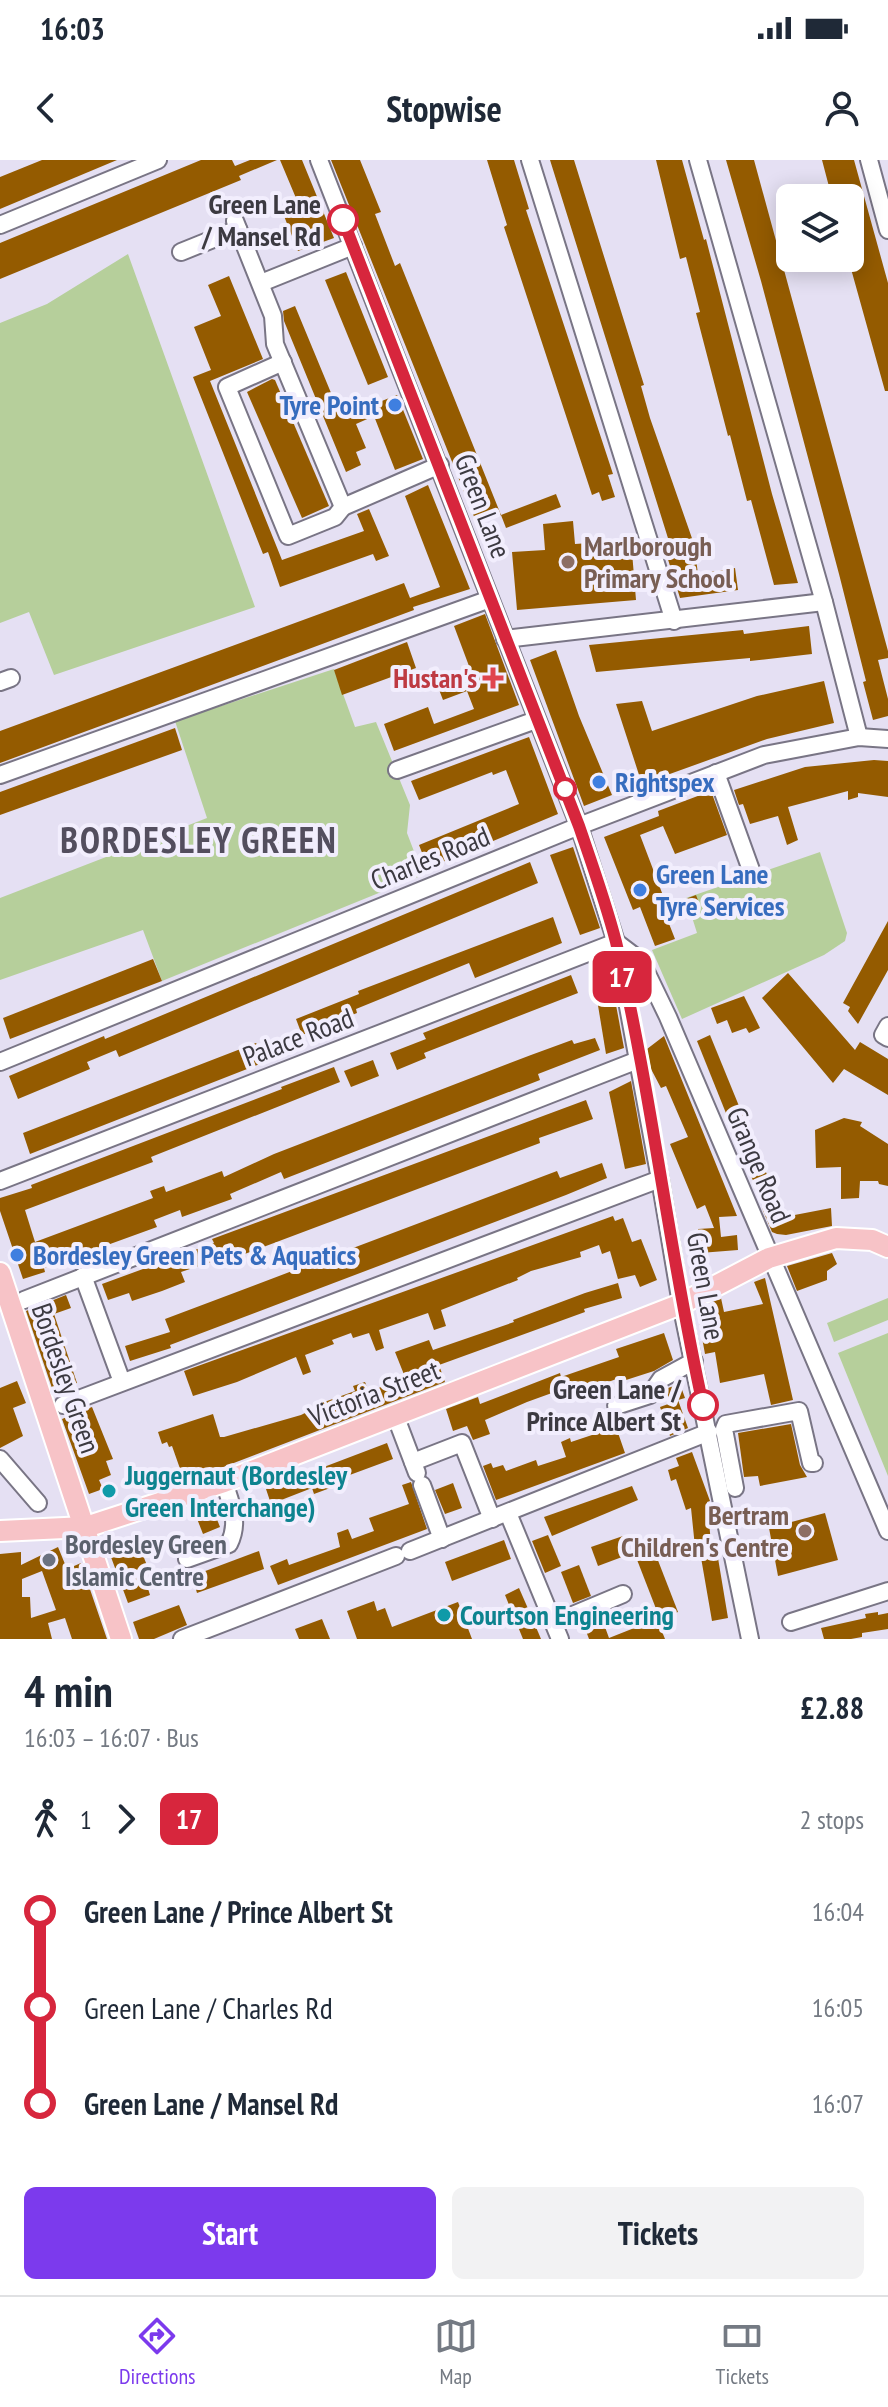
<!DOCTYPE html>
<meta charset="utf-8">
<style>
:root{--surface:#fff;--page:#f2f2f3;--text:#1f2937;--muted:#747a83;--line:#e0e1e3;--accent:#7c3aed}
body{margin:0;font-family:"PT Sans Narrow",sans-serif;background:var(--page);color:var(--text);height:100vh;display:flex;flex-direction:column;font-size:30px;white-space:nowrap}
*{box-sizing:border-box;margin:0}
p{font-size:26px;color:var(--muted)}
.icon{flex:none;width:44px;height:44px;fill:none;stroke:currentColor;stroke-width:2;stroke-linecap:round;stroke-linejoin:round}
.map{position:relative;height:1479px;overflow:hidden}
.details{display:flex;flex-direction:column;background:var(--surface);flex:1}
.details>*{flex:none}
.badge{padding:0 16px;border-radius:12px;font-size:28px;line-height:52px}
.tools{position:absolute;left:776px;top:24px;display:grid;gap:16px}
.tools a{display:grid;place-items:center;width:88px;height:88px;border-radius:12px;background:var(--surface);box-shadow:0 4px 20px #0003;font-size:40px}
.map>.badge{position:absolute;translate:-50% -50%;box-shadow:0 0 0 4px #fff}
.legs{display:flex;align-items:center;gap:12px;height:88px;padding:0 24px;font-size:26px}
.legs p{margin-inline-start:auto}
.headline{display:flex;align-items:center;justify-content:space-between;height:136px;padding:0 24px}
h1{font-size:44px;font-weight:700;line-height:60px}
.primary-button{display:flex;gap:16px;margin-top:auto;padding:16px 24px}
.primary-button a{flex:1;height:92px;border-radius:12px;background:var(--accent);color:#fff;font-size:32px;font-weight:700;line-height:92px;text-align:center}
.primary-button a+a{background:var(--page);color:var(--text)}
ul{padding:0 24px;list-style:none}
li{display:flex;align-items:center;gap:28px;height:96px;font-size:30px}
li i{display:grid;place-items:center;width:12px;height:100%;margin:0 10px;background:currentColor}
li i::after{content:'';width:20px;height:20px;margin:-10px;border:6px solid;border-radius:50%;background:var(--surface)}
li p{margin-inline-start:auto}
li:first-child i{background:linear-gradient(#0000 50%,currentColor 0)}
li:last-child i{background:linear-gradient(currentColor 50%,#0000 0)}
.status{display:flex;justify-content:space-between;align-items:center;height:56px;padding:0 40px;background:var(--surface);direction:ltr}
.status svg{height:22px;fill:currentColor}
header{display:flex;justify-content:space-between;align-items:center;height:104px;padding:0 24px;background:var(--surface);font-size:36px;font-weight:700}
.tabs{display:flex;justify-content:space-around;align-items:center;height:112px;border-top:2px solid var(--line);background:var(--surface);font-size:22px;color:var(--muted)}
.tabs a{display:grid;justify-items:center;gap:4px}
.tabs .active{color:var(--accent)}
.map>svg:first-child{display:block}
.green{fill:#b6cf9b}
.building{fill:#945b00;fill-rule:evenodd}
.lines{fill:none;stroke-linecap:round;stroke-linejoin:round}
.minor-casing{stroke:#797585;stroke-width:20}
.major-casing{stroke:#fff;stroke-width:24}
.minor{stroke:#fff;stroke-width:16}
.major{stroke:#f7c3c7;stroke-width:20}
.line-1-casing{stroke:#fff;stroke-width:18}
.line-1{stroke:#d7263d;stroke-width:12}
.stop-1-dot{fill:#fff;stroke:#d7263d;stroke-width:4}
.shop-dot{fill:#3f7fe0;stroke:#f2eefd;stroke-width:3}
.education-dot{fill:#8d6e63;stroke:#f2eefd;stroke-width:3}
.health-dot{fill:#e0444e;stroke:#f2eefd;stroke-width:3}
.culture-dot{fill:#0f9aa8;stroke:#f2eefd;stroke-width:3}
.worship-dot{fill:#6b7280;stroke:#f2eefd;stroke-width:3}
.labels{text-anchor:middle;stroke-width:8;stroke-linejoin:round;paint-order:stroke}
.stop-label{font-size:28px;font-weight:bold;fill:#3c3a41;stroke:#f2eefd;text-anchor:end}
.shop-label{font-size:28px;font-weight:bold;fill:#366cbe;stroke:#f2eefd;text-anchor:start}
.street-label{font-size:28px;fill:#3c3a41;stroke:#f2eefd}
.education-label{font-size:28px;font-weight:bold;fill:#785e54;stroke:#f2eefd;text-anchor:start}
.health-label{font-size:28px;font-weight:bold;fill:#be3a42;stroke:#f2eefd;text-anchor:end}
.culture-label{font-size:28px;font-weight:bold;fill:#0d838f;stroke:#f2eefd;text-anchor:start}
.worship-label{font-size:28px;font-weight:bold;fill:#5b616d;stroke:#f2eefd;text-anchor:start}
.district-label{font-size:36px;font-weight:bold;letter-spacing:2px;fill:#534e5e;stroke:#f2eefd}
</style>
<div class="status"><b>16:03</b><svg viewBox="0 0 49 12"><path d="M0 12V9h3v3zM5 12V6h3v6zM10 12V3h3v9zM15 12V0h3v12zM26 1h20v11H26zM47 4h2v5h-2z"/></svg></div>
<header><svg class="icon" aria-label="back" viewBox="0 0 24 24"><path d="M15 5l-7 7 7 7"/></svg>Stopwise<svg class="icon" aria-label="person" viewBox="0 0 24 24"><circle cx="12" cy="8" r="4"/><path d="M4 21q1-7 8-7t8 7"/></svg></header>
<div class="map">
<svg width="888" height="1479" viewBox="0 0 888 1479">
<rect width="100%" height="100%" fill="#e5e0f3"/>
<g class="green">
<polygon points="128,94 255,447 54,515 29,452 0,463 0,163 47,144"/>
<polygon points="334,509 355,567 376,562 410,645 407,673 423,715 162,821 143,770 0,820 0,738 207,658 175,561"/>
<polygon points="820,692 847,773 845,781 824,795 682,859 652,790 697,773 686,738"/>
<polygon points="888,1138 888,1160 834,1182 827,1163"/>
<polygon points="888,1173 888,1316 838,1193"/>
</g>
<g class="building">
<polygon points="42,0 117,0 0,49 0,17"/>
<polygon points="201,0 232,0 235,6 250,0 277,0 239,16 241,20 0,119 0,83"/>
<polygon points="280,0 302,0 334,78 298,91 284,56 301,50"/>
<polygon points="331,0 360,0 381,52 375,54 395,106 400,103 501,355 477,364"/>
<polygon points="487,0 514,0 529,49 526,50 613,314 608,315 615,337 602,341 599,332 592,335 504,67 507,65"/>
<polygon points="550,0 574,0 644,225 641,226 650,258 694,384 698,414 735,408 738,430 680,438 666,393 672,391"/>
<polygon points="656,0 682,0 704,80 706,79 772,334 798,423 774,425 751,340 747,341 730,275 728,276 696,153 700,152 686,97 680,99"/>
<polygon points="726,0 754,0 888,491 888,498 878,500 888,539 888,556 873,560 863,522 866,521 839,414 761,121"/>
<polygon points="822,0 854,0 888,123 888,231 885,231 848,98 850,38 832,38"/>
<polygon points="346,112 388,217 368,225 325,120"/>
<polygon points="229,116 263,199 210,221 282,400 364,371 357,354 369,349 389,396 376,401 373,394 280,427 268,392 263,394 193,217 211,210 194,167 221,156 208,125"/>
<polygon points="295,146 341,257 397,235 423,299 395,310 374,256 356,264 366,288 356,292 361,305 346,312 284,161 283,151"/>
<polygon points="272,219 275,220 329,346 302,358 247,232"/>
<polygon points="428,325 470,429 413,447 414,450 0,603 0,571 404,423 410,438 440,427 405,336"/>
<polygon points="556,334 561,347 506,368 501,355"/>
<polygon points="573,361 575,384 631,380 636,440 517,450 512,392 545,390 543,364"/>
<polygon points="485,454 519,545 394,591 384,564 428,547 434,564 474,549 467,531 443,540 438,527 472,514 454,466"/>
<polygon points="809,466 812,494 750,501 750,498 596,512 589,485 743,470 744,474"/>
<polygon points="407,482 416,508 342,535 334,510"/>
<polygon points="556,490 579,556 612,635 584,646 530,500"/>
<polygon points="824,521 834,563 767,579 642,624 616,544 642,541 652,571 757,536"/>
<polygon points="175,568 182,590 0,655 0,632"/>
<polygon points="529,577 558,654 428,708 419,685 519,644 506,610 493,615 492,612 419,640 411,621"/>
<polygon points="874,600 888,601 888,637 858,633 858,637 848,640 848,631 788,647 798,680 787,685 778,656 750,664 743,644 739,645 734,630 805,607"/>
<polygon points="711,631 727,675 675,694 663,666 640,675 667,746 696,735 699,743 666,756 675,779 655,786 640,747 633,750 604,677 659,656 658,651"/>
<polygon points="573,687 600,768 580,775 550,695"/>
<polygon points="530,702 538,723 119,897 116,890 87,902 90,909 18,939 9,916 104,876 105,879"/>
<polygon points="553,757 562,783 475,818 469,803 356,849 357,853 302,875 296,859 359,834 358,831"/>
<polygon points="888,761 888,810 858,864 848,851 850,847 843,843"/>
<polygon points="153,799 162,821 10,879 3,858"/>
<polygon points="608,802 624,888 606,894 592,809"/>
<polygon points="788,813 855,890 860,882 888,899 888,935 844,909 833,923 762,838"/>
<polygon points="571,815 578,833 424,893 426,898 397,910 390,893 426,879 423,873"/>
<polygon points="744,836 760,868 749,873 746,868 732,873 727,860 717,864 711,848"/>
<polygon points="292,874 298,889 30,994 23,973 256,883 258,886"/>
<polygon points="710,875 770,1022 756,1028 697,881"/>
<polygon points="664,876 737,1056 719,1057 721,1077 737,1075 738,1090 700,1093 698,1069 714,1068 705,1045 697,1049 670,984 688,977 666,926 661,928 651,909 647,889"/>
<polygon points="595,878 600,890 538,914 540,920 284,1019 281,1012 230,1034 232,1039 182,1057 180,1050 154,1060 157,1067 44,1108 45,1112 23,1119 0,1051 0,1038 32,1028 31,1025 282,929 281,927 334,907 340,922 151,997 153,1002 25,1050 35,1082 153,1038 150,1031 164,1026 166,1032 222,1011 224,1017 274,994 531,895 572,880 574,884"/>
<polygon points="373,900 379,916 351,927 344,911"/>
<polygon points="631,921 646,1004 625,1009 609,932"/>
<polygon points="586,940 593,959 539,978 540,983 221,1103 220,1099 181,1112 185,1122 162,1131 132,1141 129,1133 108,1140 102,1124 214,1083 212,1079"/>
<polygon points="844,958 862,962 860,966 888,984 888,1026 879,1024 878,1021 860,1021 859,1038 841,1039 841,1007 816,1008 815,970"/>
<polygon points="602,1003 607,1018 566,1035 170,1185 171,1188 130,1201 125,1186 170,1172 165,1159 557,1011 560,1018"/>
<polygon points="775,1045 779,1058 831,1048 832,1066 786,1075 777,1074 772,1072 762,1048"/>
<polygon points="613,1056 615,1061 623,1058 632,1082 641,1079 657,1120 640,1127 635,1115 618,1119 610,1091 602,1094 599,1085 580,1092 581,1097 531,1111 517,1118 518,1120 441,1150 446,1166 434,1170 428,1153 379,1170 384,1188 376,1191 369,1173 353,1178 351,1173 332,1180 334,1184 305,1195 311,1212 303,1215 296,1197 237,1222 193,1236 184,1211"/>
<polygon points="832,1093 837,1104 827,1111 827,1120 797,1131 787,1106"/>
<polygon points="765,1118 793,1240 771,1245 764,1214 720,1223 715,1192 705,1194 697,1150 721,1138 724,1152 763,1144 754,1122"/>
<polygon points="618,1123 622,1138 584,1149 585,1152 439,1205 445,1222 205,1314 184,1320 172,1286 169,1287 167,1282 162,1284 158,1272 213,1254 220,1277 224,1277 301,1255 317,1247 316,1245 355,1231 353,1226 365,1222 369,1232 405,1217 395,1192 429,1180 433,1190 514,1162 513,1160 585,1133"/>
<polygon points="66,1135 71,1148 54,1154 77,1223 53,1231 26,1151"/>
<polygon points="664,1173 673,1200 654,1211 626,1220 625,1216 577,1233 574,1225 527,1242 485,1260 490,1274 473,1280 467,1266 453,1271 446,1249 478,1237 480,1244 560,1213 561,1217 619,1197 616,1189"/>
<polygon points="17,1221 26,1243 13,1248 23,1276 0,1288 0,1228"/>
<polygon points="680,1224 685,1238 678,1240 688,1268 670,1276 660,1247 671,1243 666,1231 668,1228"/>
<polygon points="92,1247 113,1299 106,1301 111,1315 99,1320 103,1329 89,1334 62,1259"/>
<polygon points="791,1264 800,1305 807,1317 760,1326 758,1316 744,1317 738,1273"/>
<polygon points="616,1267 625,1293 496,1340 483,1306 491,1303 493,1308 503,1305 506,1311 536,1300 538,1306 566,1297 561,1282 570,1278 571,1282"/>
<polygon points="387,1283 393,1299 347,1316 349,1321 314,1334 312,1328 271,1344 266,1329"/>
<polygon points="692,1292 710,1341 707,1342 712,1393 717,1392 728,1458 712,1461 699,1386 695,1387 691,1348 686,1350 676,1319 671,1321 668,1310 679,1306 676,1298"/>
<polygon points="411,1322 427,1369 278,1425 270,1406 287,1399 289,1405 340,1387 337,1373 348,1369 352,1379 374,1371 369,1358 409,1344 402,1325"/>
<polygon points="453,1323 462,1348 445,1354 435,1330"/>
<polygon points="632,1326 638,1340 552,1376 544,1357"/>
<polygon points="211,1344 220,1367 203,1374 194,1351"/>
<polygon points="825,1353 838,1400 778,1416 769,1368"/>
<polygon points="548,1375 561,1406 545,1413 532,1381"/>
<polygon points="623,1376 630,1394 598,1406 591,1387"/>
<polygon points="504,1380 511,1399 452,1421 445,1402"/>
<polygon points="127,1382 129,1388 139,1385 148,1408 142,1410 150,1435 128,1443 108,1389"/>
<polygon points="652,1385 678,1452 660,1459 634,1392"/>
<path d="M 58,1387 L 67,1409 L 81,1403 L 107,1479 L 72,1479 L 65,1458 L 48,1463 L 52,1479 L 0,1479 L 0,1394 L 21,1392 L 21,1405 ZM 42,1411 L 56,1450 L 31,1458 L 30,1437 L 22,1437 L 22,1419 Z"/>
<polygon points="259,1391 264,1409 197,1433 192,1416"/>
<polygon points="579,1405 591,1436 573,1443 561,1412"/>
<polygon points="519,1428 533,1460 541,1479 523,1479 505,1435"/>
<polygon points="374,1441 377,1451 385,1448 392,1467 458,1442 472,1479 357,1479 347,1451"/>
<polygon points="179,1445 187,1465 154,1479 139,1479 133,1462"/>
<polygon points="878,1452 878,1455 888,1453 888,1469 862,1473 862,1477 851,1479 824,1479 821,1468 866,1458 865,1454"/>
<polygon points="601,1456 609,1478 657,1459 665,1479 589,1479 583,1463"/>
<polygon points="322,1459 330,1479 299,1479 295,1469"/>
</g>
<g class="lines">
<defs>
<g id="minor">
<polyline points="319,0 579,666 616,782 660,1019 681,1144 750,1479"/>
<polyline points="530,0 674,461"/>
<polyline points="698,0 824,442 859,577"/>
<polyline points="869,0 888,70"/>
<polyline points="235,61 273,156 275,184 343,347 440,305"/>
<polyline points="0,65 158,0"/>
<polyline points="181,92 238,69"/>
<polyline points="261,123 353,86"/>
<polyline points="283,202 227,227 288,376 335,357 343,347"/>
<polyline points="505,479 824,442"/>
<polyline points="0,522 11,518"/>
<polyline points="397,610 536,560"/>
<polyline points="716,613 751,710"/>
<polyline points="0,615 490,439"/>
<polyline points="616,782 641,801 668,857 888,1371"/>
<polyline points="888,866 883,875 888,878"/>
<polyline points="0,902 579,666 764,595 859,577 888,579"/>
<polyline points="0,1021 616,782"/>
<polyline points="83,1116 122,1222"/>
<polyline points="24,1140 638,900"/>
<polyline points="63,1245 660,1019"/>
<polyline points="616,1246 650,1235 661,1219 694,1201"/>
<polyline points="395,1255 417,1313"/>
<polyline points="0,1299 38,1343"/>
<polyline points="413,1302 462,1283 492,1359"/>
<polyline points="422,1325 442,1379"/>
<polyline points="735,1328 724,1269 726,1264 799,1251 811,1303 814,1303"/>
<polyline points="508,1353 560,1479"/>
<polyline points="410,1391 709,1272"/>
<path d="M 187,1399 L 229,1384 C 240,1362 231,1344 224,1322"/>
<polyline points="791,1462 888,1431"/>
<polyline points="554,1463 623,1434"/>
<polyline points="182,1479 396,1396"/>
</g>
<g id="major">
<polyline points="0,1113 121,1479"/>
<polyline points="0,1371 86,1367 224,1322 681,1144 769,1098 836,1078 872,1080 888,1087"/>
</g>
</defs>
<use href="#minor" class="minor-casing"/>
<use href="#major" class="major-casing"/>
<use href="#minor" class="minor"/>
<use href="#major" class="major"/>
</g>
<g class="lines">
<defs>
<path id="line-1" d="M 343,60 L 579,666 C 592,704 606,743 616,782 C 652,935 669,1092 703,1245"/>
</defs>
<use href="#line-1" class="line-1-casing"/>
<use href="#line-1" class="line-1"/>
</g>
<g class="stop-1-dot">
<circle cx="343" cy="60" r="14"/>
<circle cx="565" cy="629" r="10"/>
<circle cx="703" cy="1245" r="14"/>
</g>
<g class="shop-dot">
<circle cx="395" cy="245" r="8"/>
<circle cx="599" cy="622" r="8"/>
<circle cx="640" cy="730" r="8"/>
<circle cx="17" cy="1095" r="8"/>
</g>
<g class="education-dot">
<circle cx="568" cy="402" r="8"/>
<circle cx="805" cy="1371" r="8"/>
</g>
<path class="health-dot" d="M489 506h8v8h8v8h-8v8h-8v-8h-8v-8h8z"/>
<g class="culture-dot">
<circle cx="109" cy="1331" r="8"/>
<circle cx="444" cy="1455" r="8"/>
</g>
<circle class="worship-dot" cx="49" cy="1400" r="8"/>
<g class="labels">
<g class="stop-label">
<text x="321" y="54">Green Lane<tspan x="321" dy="32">/ Mansel Rd</tspan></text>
<text x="681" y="1239">Green Lane /<tspan x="681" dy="32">Prince Albert St</tspan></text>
</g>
<g class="shop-label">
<text x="379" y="255" text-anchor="end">Tyre Point</text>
<text x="615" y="632">Rightspex</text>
<text x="656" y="724">Green Lane<tspan x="656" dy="32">Tyre Services</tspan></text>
<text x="33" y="1105">Bordesley Green Pets &amp; Aquatics</text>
</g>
<g class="street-label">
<text transform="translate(483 346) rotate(69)" y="10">Green Lane</text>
<text transform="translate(430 698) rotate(-22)" y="10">Charles Road</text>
<text transform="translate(298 877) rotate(-21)" y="10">Palace Road</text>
<text transform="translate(759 1005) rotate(67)" y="10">Grange Road</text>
<text transform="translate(706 1126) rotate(80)" y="10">Green Lane</text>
<text transform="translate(66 1218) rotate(71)" y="10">Bordesley Green</text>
<text transform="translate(374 1233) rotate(-21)" y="10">Victoria Street</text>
</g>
<g class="education-label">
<text x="584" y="396">Marlborough<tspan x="584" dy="32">Primary School</tspan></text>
<text x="789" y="1365" text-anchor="end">Bertram<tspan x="789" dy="32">Children's Centre</tspan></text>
</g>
<g class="health-label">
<text x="477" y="528">Hustan's</text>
</g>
<g class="culture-label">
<text x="125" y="1325">Juggernaut (Bordesley<tspan x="125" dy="32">Green Interchange)</tspan></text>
<text x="460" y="1465">Courtson Engineering</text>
</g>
<g class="worship-label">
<text x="65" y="1394">Bordesley Green<tspan x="65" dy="32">Islamic Centre</tspan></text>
</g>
<g class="district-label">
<text x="199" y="693">BORDESLEY GREEN</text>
</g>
</g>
</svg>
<div class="tools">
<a><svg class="icon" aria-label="layers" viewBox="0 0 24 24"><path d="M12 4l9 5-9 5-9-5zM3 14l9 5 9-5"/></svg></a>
</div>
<b class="badge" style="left:622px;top:817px;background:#d7263d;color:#fff">17</b>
</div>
<section class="details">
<div class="headline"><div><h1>4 min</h1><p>16:03 – 16:07 · Bus</p></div><b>£2.88</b></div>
<div class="legs"><svg class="icon" aria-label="walk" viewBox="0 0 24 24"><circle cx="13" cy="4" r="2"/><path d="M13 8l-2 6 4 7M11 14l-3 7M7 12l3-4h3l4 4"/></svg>1<svg class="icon" aria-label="forward" viewBox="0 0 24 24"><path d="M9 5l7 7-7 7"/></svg><b class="badge" style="background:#d7263d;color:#fff">17</b><p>2 stops</p></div>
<ul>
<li><i style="color:#d7263d"></i><b>Green Lane / Prince Albert St</b><p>16:04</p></li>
<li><i style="color:#d7263d"></i><span>Green Lane / Charles Rd</span><p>16:05</p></li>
<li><i style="color:#d7263d"></i><b>Green Lane / Mansel Rd</b><p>16:07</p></li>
</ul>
<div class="primary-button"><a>Start</a><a>Tickets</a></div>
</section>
<nav class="tabs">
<a class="active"><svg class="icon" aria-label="directions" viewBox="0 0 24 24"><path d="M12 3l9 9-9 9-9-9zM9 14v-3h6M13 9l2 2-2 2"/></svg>Directions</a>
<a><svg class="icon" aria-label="map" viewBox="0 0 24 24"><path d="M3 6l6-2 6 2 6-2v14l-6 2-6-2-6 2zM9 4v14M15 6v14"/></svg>Map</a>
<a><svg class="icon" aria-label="tickets" viewBox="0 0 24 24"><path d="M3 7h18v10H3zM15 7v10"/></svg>Tickets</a>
</nav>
